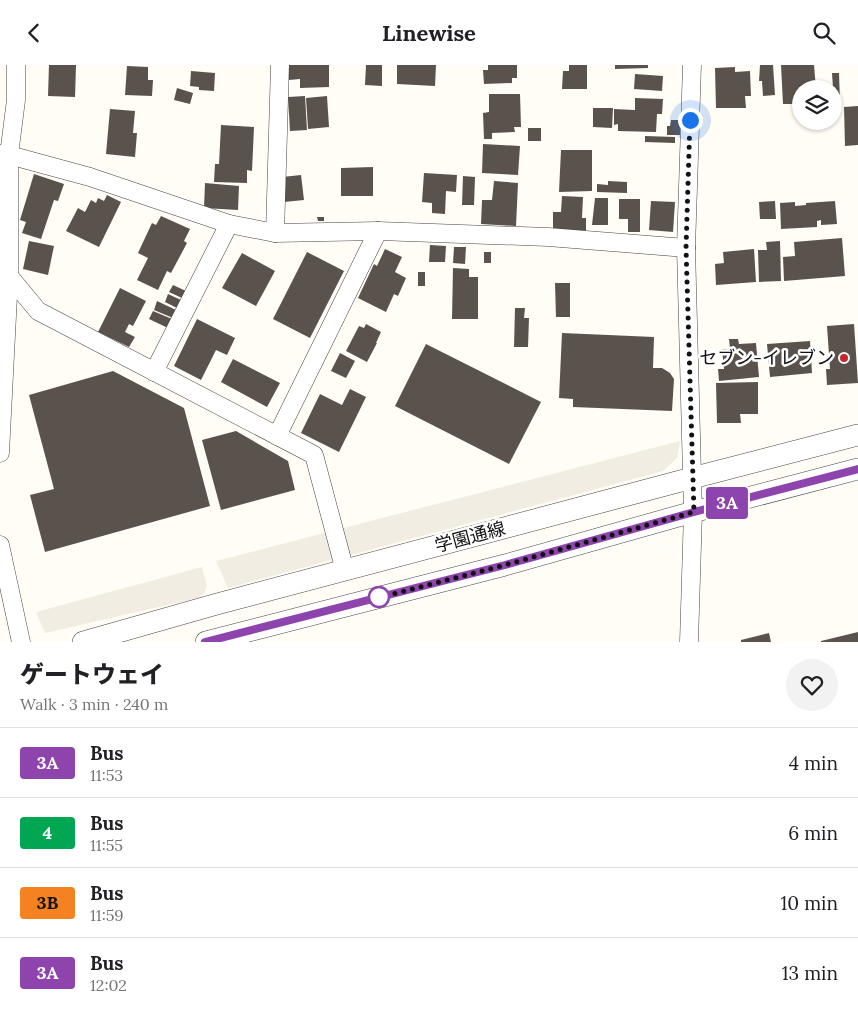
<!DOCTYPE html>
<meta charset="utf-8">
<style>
:root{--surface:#fff;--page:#f2f2f2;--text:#202124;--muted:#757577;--line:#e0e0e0}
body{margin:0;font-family:Lora,"Noto Sans JP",serif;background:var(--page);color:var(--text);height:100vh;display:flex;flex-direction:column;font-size:19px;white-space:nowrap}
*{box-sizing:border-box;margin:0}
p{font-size:16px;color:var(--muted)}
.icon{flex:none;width:28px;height:28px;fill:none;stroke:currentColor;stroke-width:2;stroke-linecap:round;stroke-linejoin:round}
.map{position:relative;height:577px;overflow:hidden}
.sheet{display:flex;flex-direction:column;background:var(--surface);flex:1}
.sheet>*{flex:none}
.badge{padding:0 10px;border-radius:4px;font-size:18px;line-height:32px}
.tools{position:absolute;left:792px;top:15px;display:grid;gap:10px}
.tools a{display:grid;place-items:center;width:50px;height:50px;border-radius:50%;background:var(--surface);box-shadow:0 1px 4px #0004;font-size:25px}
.you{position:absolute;width:25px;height:25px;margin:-12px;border:4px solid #fff;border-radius:50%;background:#1a73e8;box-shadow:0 0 0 8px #1a73e833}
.map>.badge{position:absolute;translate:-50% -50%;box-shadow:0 0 0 2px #fff}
.round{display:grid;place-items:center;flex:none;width:52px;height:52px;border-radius:26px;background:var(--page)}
.overview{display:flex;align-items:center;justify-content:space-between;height:85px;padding:0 20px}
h1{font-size:24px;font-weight:800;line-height:38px}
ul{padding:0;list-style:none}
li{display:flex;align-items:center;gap:15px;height:70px;padding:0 20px;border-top:1px solid var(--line)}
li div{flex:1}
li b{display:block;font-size:19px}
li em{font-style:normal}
li .badge{min-width:55px;font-weight:700;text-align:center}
header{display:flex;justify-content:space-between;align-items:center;height:65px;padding:0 20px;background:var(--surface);font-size:22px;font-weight:800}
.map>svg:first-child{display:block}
.plaza{fill:#f1ede2}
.building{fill:#5a524d}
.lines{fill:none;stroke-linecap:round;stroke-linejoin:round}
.minor-casing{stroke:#444;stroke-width:19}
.tertiary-casing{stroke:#444;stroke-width:22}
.minor{stroke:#fff;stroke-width:18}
.tertiary{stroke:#fff;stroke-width:21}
.line-casing{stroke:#fff;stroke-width:11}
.line{stroke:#8e44ad;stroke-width:8}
.walk{stroke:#111;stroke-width:5;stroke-dasharray:0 9}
.poi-dot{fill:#c4262e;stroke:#fff;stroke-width:2}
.stop-dot{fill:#fff;stroke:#8e44ad;stroke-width:2.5}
.labels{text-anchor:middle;stroke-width:5;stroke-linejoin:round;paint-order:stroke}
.poi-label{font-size:18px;fill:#111;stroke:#fff;text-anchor:end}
.street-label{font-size:18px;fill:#111;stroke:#fff}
</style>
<header><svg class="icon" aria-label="back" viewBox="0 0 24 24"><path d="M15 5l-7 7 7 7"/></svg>Linewise<svg class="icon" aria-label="search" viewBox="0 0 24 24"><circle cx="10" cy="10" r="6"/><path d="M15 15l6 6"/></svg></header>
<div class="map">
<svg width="858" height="577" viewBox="0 0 858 577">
<rect width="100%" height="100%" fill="#fffdf5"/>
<g class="plaza">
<polygon points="680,376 677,393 663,406 228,523 216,496"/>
<polygon points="202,502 207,521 204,529 198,533 45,568 36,547"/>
</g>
<g class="building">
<polygon points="49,0 76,0 75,32 48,31"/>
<polygon points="288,0 329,0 329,22 300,23 300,14 289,15"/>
<polygon points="366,0 382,0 382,21 365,20"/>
<polygon points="397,0 436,0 435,21 397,19"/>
<polygon points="488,0 517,0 517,13 512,13 512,18 484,19 483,5 488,5"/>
<polygon points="569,0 587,0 587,24 562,24 563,6 569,6"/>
<polygon points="615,0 648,0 648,3 615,4"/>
<polygon points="760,0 773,0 775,30 763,31 762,16 759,16"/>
<polygon points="781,0 814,0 816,24 801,24 801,39 783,39"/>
<polygon points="127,1 148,2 148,15 153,15 152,31 125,30"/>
<polygon points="735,2 735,7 750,6 751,31 745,31 746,43 716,43 715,3"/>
<polygon points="191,6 215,8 214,26 199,25 199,22 190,21"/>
<polygon points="832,8 839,8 840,38 834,38"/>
<polygon points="635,9 663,11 662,26 634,24"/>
<polygon points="177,23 193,28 190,39 174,35"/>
<polygon points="489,29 520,29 521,62 514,62 515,67 492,68 492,74 484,74 483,48 489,47"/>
<polygon points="305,31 307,65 290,66 288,32"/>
<polygon points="327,31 329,62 308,64 306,33"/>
<polygon points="635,33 663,34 662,49 657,49 656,67 618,66 618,59 614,60 614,44 635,45"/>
<polygon points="858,41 858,80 845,81 844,42"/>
<polygon points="593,43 613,43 612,63 593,62"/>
<polygon points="110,44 135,46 133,68 137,68 135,92 106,89"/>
<polygon points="671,55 680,55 680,70 667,70 667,61 670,61"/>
<polygon points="221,60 254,62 252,106 247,105 247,118 214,117 215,99 219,99"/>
<rect x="528" y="63" width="13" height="13"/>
<polygon points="645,71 675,72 675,78 645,77"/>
<polygon points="483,79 520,81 518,110 482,108"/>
<polygon points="561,85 592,85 592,126 559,127"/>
<polygon points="373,102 373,131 341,131 341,103"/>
<polygon points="424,108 457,110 456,127 446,126 445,149 432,148 432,138 422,137"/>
<polygon points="34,109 64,119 58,136 54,135 41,174 22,168 26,157 20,155"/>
<polygon points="301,110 304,135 284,137 282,112"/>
<polygon points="463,111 475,112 474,140 462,140"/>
<polygon points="494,116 518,118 516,161 481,159 482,135 492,135"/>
<polygon points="608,116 627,117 627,128 597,127 597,119 608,120"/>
<polygon points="205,118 239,121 238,145 204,143"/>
<polygon points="107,130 121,137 99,182 66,166 78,143 85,147 91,135 96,138 98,133 104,136"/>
<polygon points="562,131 583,132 582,153 586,153 586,166 553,165 553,147 561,147"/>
<polygon points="595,133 608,133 608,160 592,160"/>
<polygon points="619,134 640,134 640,167 628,167 628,154 619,154"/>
<polygon points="651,136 675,137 673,167 649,165"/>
<polygon points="775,136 776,154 760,154 759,137"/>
<polygon points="835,136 837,159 821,160 821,155 817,156 817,162 781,164 780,138 795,137 795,141 806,140 806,138"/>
<polygon points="161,151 190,164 184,176 187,178 171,208 167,206 158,225 137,215 148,193 138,188 152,158 156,160"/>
<polygon points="317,152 324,152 324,156 318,156"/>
<polygon points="842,173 845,211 784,216 783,192 795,191 794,177"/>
<polygon points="29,176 54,181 48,210 23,204"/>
<polygon points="780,176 781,216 759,217 758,185 767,185 766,177"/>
<polygon points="430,180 446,181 445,197 429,197"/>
<polygon points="454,182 466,182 465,199 453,198"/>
<polygon points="385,184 402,192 395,207 406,213 398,231 394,229 386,247 358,233 374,199 377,201"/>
<polygon points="754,184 756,217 716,220 715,199 724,198 723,187"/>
<polygon points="307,187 344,206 310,273 273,254"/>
<rect x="484" y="187" width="7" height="11"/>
<polygon points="242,188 275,206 256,241 222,223"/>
<polygon points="453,203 469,204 469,212 478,212 478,254 452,254"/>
<rect x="418" y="207" width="7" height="14"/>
<polygon points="555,218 570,218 570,252 556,252"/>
<polygon points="173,220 186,226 182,233 169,227"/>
<polygon points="120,223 146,236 133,261 129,259 125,267 135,272 129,282 98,267"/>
<polygon points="168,229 181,235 177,243 165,237"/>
<polygon points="157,236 176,245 173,253 154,245"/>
<polygon points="515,243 525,243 524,253 529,253 528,282 514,282"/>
<polygon points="153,246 172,254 168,263 149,254"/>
<polygon points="197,254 235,273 227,290 216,285 201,315 174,301"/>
<polygon points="366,259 381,267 376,278 377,278 367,297 346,286 359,261 364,263"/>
<polygon points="854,259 858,318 827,320 826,304 830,304 827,261"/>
<polygon points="562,268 654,272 653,303 662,303 670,308 674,314 672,346 573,342 573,334 559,333"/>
<polygon points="729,274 738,274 739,279 756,278 759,312 719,316 718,304 724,304 722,284 730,284"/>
<polygon points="810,276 812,308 770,312 767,279"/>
<polygon points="426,279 541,337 509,399 395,341"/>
<polygon points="340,288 355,296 346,313 331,306"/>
<polygon points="233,294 280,318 267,342 221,317"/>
<polygon points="113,306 184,343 210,441 45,487 30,430 54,424 29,330"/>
<polygon points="758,317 758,349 740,349 741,358 717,358 716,318"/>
<polygon points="350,324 366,332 339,387 301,368 320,329 342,340"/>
<polygon points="236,366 288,396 295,425 221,445 202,375"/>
<polygon points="858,567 858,577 821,577 821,576"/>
<polygon points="769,568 771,577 741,577 741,575"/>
</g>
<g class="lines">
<defs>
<g id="minor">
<polyline points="16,0 16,35 9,90 9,211 38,246 314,390 345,506"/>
<polyline points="0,89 9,90 90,112 229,159 275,168 378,166 548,172 686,183"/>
<polyline points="275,168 280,0"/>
<polyline points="154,307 229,159"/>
<polyline points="277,371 378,166"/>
<polyline points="0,388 9,211"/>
<polyline points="0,480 21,577"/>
<polyline points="689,577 693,447 686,183 692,0"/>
</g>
<g id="tertiary">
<polyline points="83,577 217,539 692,413 858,370"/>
<polyline points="206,577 505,500 693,447 858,404"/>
</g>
</defs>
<use href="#minor" class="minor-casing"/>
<use href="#tertiary" class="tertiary-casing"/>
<use href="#minor" class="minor"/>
<use href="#tertiary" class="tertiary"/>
</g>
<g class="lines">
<defs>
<polyline id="line" points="205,577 505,500 694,447 858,404"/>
</defs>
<use href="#line" class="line-casing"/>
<use href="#line" class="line"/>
<polyline class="walk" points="379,532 374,534 505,500 694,447 686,183 690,55"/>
</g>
<circle class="poi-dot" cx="844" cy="293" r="5"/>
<circle class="stop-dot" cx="379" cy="532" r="10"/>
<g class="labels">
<g class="poi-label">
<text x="834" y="299">セブン-イレブン</text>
</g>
<g class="street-label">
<text transform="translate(470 472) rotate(-15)" y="6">学園通線</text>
</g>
</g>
</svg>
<div class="tools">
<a><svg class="icon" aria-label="layers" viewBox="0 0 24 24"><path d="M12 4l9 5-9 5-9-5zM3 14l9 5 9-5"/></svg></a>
</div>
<div class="you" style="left:690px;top:55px"></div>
<b class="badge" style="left:727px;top:438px;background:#8e44ad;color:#fff">3A</b>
</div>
<section class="sheet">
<div class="overview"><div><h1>ゲートウェイ</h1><p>Walk · 3 min · 240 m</p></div><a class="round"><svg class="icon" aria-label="heart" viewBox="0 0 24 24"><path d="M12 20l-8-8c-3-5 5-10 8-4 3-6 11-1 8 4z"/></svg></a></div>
<ul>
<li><span class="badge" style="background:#8e44ad;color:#fff">3A</span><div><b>Bus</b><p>11:53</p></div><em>4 min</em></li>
<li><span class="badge" style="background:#00a651;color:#fff">4</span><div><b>Bus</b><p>11:55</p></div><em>6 min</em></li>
<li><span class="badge" style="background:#f58220;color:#111">3B</span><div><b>Bus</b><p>11:59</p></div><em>10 min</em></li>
<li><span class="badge" style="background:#8e44ad;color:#fff">3A</span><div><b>Bus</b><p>12:02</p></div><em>13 min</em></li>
</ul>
</section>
